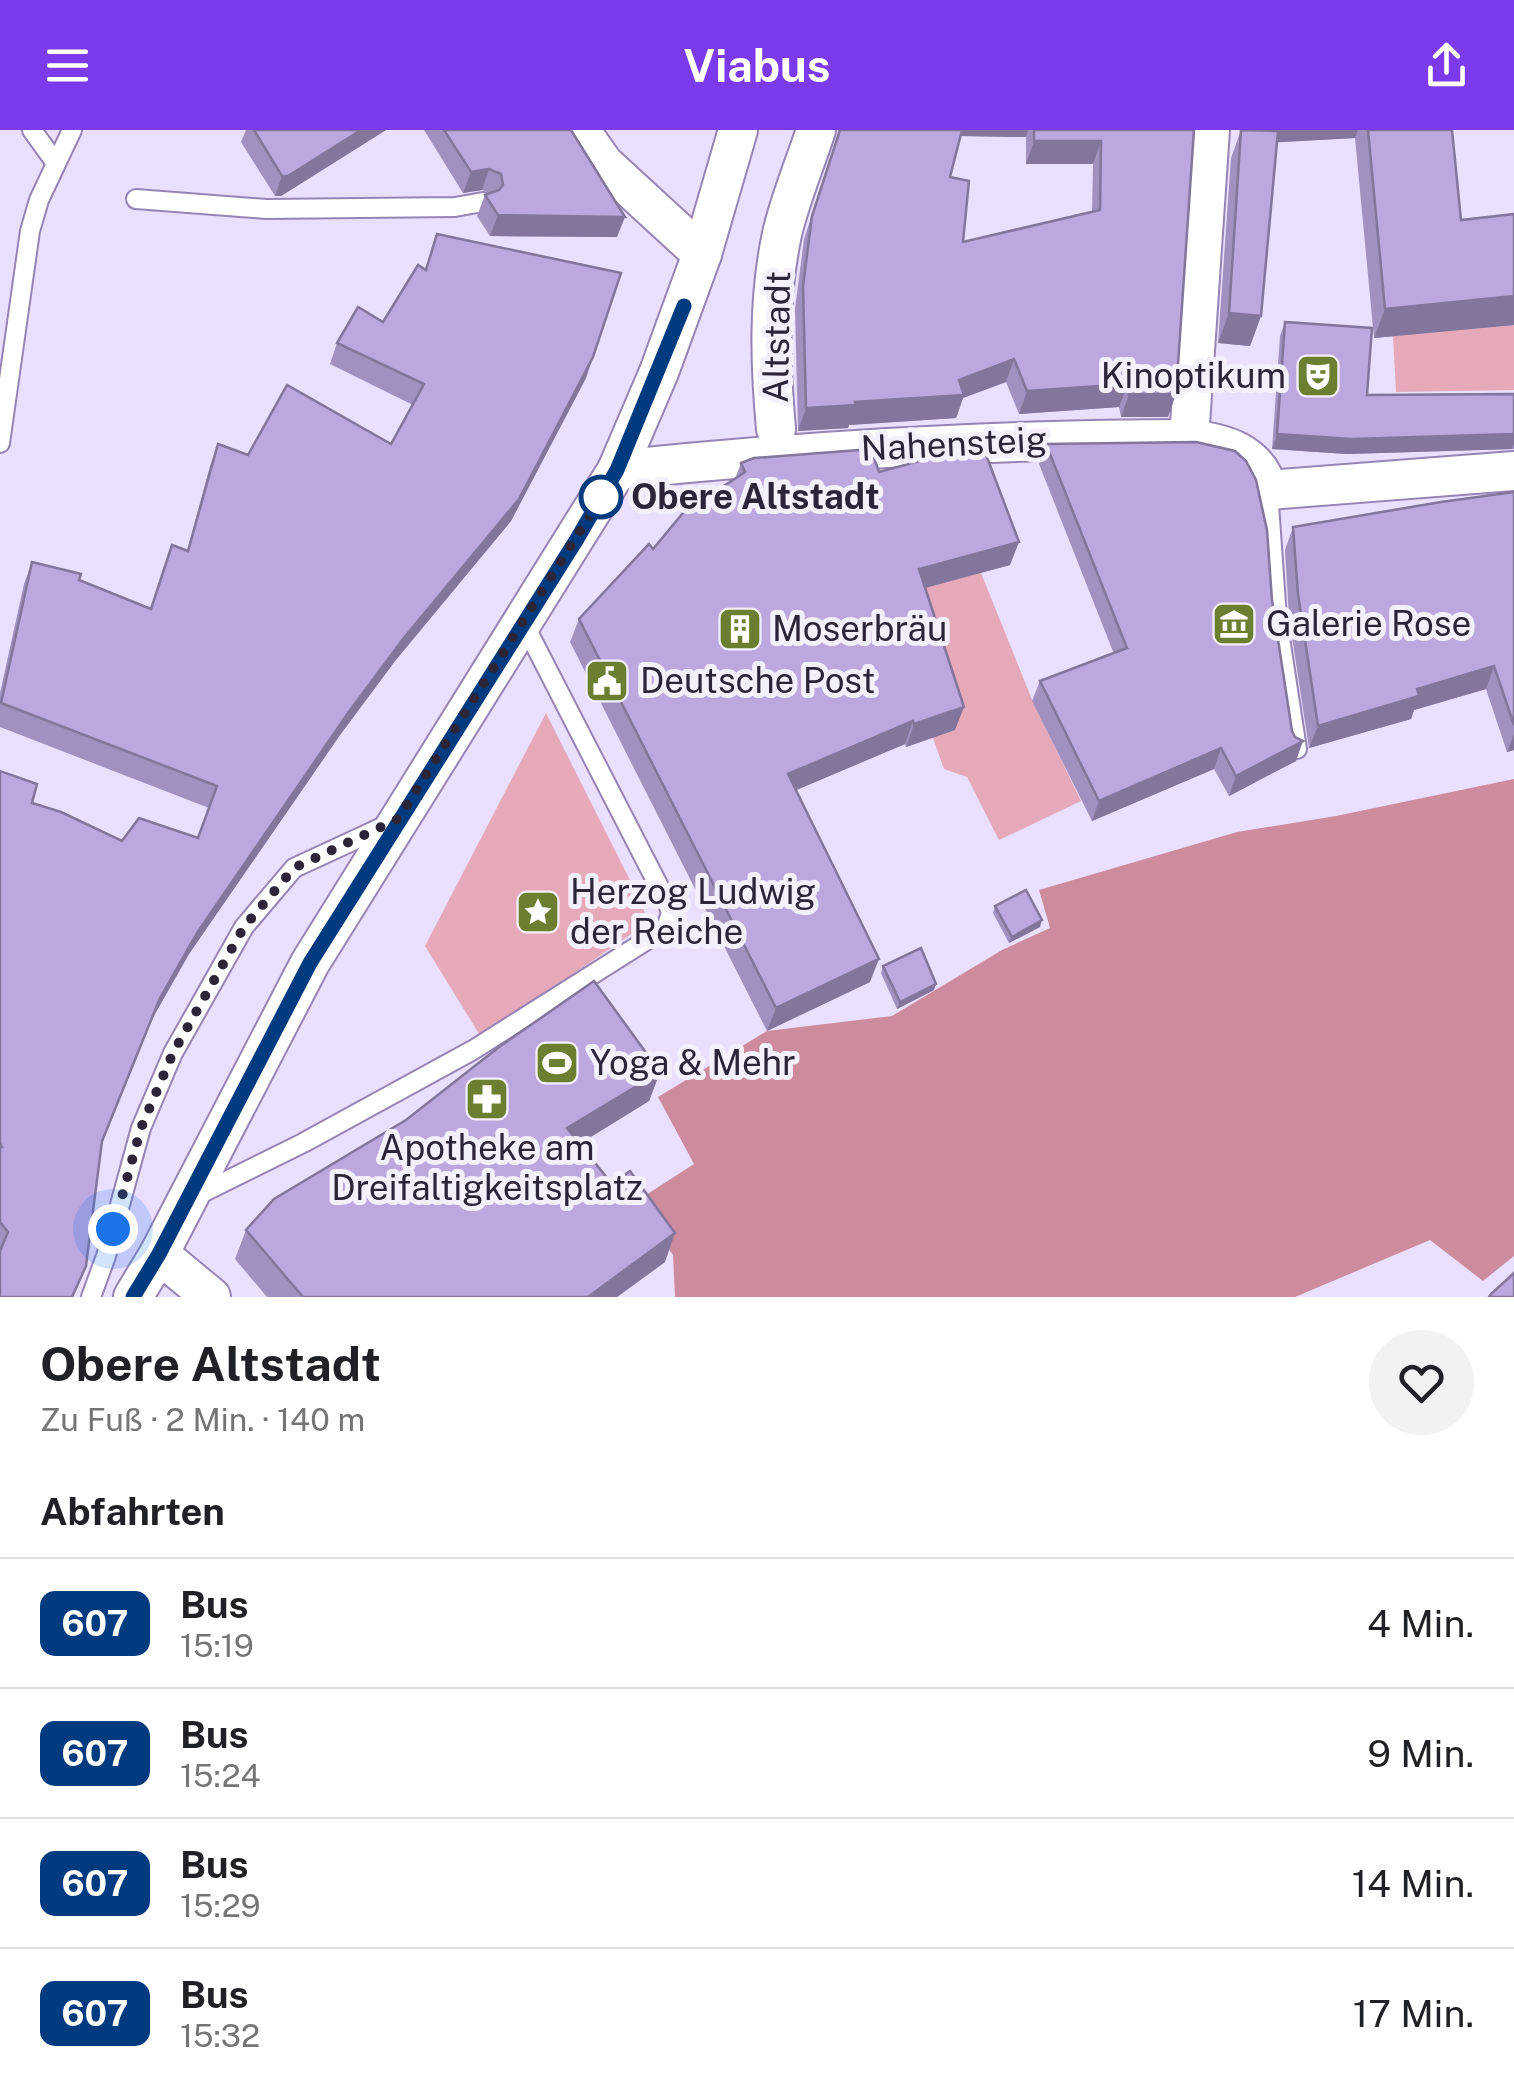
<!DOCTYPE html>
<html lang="de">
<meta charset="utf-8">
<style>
:root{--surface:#fff;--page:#f2f2f2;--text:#202124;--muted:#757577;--line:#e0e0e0;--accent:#7c3aed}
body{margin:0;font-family:"Public Sans",sans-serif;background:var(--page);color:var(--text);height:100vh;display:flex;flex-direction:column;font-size:38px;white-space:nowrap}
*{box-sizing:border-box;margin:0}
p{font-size:32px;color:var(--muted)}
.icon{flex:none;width:55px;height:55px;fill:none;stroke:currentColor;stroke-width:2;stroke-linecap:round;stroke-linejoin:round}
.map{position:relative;height:1167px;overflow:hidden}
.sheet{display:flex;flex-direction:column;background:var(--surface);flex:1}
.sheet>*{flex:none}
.badge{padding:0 20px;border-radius:15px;font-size:35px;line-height:65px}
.you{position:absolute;width:50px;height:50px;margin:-25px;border:8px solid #fff;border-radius:50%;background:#1a73e8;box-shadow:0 0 0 15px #1a73e833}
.map>.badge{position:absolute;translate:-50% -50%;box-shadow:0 0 0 5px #fff}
h2{padding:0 40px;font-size:38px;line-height:90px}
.round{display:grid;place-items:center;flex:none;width:105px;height:105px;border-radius:52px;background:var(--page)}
.head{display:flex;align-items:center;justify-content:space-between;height:170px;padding:0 40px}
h1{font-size:48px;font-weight:700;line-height:75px}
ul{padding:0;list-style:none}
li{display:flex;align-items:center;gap:30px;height:130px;padding:0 40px;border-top:2px solid var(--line)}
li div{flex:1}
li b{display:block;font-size:38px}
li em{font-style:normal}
li .badge{min-width:110px;font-weight:700;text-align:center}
header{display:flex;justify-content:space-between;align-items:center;height:130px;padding:0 40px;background:var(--accent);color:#fff;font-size:45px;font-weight:700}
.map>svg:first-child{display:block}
.green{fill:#e5a9b9}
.forest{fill:#cd8c9e}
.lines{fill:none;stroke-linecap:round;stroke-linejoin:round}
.lane-casing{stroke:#9684b4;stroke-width:22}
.street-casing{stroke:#9684b4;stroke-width:42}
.lane{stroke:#fff;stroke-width:18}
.street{stroke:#fff;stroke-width:38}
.wall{fill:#a290c0;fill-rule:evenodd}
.shaded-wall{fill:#84759c}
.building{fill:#bca7df;stroke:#84759c;stroke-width:2.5}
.line-casing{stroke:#fff;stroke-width:22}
.line{stroke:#003b80;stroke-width:15}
.walk{stroke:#2c2538;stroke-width:10;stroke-dasharray:0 18}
.stop-dot{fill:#fff;stroke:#003b80;stroke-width:5}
.labels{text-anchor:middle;stroke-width:10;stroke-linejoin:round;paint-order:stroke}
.street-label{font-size:35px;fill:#2c2538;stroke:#f4f0fb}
.poi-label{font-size:35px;fill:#2c2538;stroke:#f4f0fb;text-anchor:start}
.stop-label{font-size:35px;font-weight:bold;fill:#2c2538;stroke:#f4f0fb;text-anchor:start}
</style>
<header><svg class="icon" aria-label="menu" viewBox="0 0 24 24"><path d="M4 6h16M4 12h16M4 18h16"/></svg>Viabus<svg class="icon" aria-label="share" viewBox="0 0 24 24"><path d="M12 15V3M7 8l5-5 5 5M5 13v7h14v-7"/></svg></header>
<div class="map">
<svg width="1514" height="1167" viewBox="0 0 1514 1167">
<rect width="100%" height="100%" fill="#eadffe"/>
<g class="green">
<polygon points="1514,195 1514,260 1396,262 1393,206"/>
<polygon points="899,428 946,452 981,443 1033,572 1081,671 999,710 967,647 944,639 933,608"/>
<polygon points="546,583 643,776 646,789 643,796 481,907 425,816"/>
</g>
<polygon class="forest" points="1514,649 1514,1126 1483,1151 1430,1110 1295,1167 675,1167 673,1125 635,1072 694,1034 658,967 767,901 892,886 1002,820 1050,798 1039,760 1237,702 1336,686"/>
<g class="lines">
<defs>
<g id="lane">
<polyline points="32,0 55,32"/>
<polyline points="136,69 266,79 455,77 483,72"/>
<polyline points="0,313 30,101 39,70 72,0"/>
<polyline points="1268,360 1277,488 1297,619"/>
<polyline points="196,1066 303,1013 473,920 666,798 671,783 668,774 524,494"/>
<polyline points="91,1167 106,1126 141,998 173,923 244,797 294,738 389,694"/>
</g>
<g id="street">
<polyline points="580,0 604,34 702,124"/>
<path d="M 776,299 C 770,233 768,170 782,104 C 790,69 805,34 816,0"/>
<polyline points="1189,309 1210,0"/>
<path d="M 617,340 C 808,320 997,309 1189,309 C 1224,313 1258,322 1268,360 L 1514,341"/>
<polyline points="159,1124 211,1167"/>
<polyline points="133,1167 159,1124 310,833 617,340 659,242 702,124 738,0"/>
</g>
</defs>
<use href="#lane" class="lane-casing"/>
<use href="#street" class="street-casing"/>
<use href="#lane" class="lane"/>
<use href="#street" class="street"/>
</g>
<g class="wall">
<polygon points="246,0 386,0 281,66 275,66 241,12"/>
<polygon points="424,0 571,0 617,107 490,106 477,86 485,65 490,63 482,60 463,63"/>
<path d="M 838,0 L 1194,0 L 1168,287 L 1121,287 L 1119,277 L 1019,284 L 1006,252 L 963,268 L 956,288 L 849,295 L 848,298 L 798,301 L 795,179 L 804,109 L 838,6 ZM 961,6 L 1026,7 L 1026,34 L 1093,34 L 1092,82 L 963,112 L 950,47 Z"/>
<polygon points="1241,0 1452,0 1461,90 1514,84 1514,195 1374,208 1355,8 1277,12 1261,186 1250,216 1218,213 1231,28"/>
<polygon points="437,104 586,248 511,391 395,531 340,605 189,824 152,889 102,1014 0,1167 0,641 32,673 122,711 198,708 209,678 0,597 0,563 24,454 32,432 151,479 187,421 210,336 218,314 248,325 391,314 413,275 330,234 337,213 383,192 425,140"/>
<polygon points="1285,192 1367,265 1514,264 1514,319 1347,324 1272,319 1280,206"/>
<polygon points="1046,314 1272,470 1296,631 1229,666 1214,639 1092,691 1032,571 1040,551 1114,524 1039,334"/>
<polygon points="741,333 879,342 1010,435 925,458 955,600 906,617 905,614 796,660 870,852 767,901 570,512 579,489 653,419 735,349"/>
<polygon points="1514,362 1514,620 1507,622 1486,559 1414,580 1411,589 1309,618 1289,487 1285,420 1293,397"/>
<polygon points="995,776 1040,797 1009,813 993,783"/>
<polygon points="883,836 934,860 897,879 881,843"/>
<polygon points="660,942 649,971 579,1014 665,1132 617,1167 267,1167 235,1129 246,1100"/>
</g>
<g class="shaded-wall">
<polygon points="361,0 386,0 281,66 275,66 282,46"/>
<polygon points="960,0 1028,0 1026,7 958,6"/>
<polygon points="1270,0 1358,0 1355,8 1266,13"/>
<polygon points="1034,11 1101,11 1093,34 1026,34"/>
<polygon points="489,39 482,60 463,63 471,42"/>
<polygon points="498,85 625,87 617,107 490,106"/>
<polygon points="1514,166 1514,195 1374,208 1385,179"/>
<polygon points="1229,183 1261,186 1250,216 1218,213"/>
<polygon points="593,227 586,248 511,391 395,531 340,605 189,824 152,889 94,1033 160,868 197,803"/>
<polygon points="1014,229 1006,252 963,268 956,288 849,295 848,298 798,301 806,278 855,272 959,250"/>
<polygon points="1128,254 1119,277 1019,284 1027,261"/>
<polygon points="1129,264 1176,264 1168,287 1121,287"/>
<polygon points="1277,304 1514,304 1514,314 1512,319 1347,324 1272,319"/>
<polygon points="1019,412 1010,435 910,462 919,439"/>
<polygon points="1494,536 1486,559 1414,580 1411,589 1309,618 1318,596 1417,559"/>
<polygon points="964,577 955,600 906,617 914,594"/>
<polygon points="913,591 905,614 780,667 788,644"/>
<polygon points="1514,604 1514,620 1507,622"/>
<polygon points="1303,611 1296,631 1229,666 1236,646"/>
<polygon points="1221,618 1214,639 1092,691 1099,671"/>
<polygon points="1042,790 1040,797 1009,813 1012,807"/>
<polygon points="879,829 870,852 767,901 776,878"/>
<polygon points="936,854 934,860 897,879 900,872"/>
<polygon points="660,942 649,971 557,1028 567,998"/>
<polygon points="675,1103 665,1132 617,1167 588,1167"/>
</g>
<g class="building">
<polygon points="254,0 361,0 288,46 282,46"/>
<polygon points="444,0 571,0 625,87 498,85 485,65 499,60 503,55 501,44 489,39 471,42"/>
<polygon points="840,0 962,0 950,47 969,51 963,112 1100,80 1101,11 1034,11 1034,0 1194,0 1176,264 1129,264 1128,254 1027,261 1014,229 959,250 964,265 855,272 856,275 806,278 803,156 812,86"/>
<polygon points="1241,0 1278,1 1261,186 1229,183"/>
<polygon points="1368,0 1452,0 1461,90 1514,84 1514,166 1385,179"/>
<polygon points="437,104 621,143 593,227 519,369 403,509 348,583 197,803 160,868 102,1011 86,1136 72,1167 0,1167 0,1121 8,1102 0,1092 0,1017 2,1017 0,1013 0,641 37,654 32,673 61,682 122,711 139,688 198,708 217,656 1,573 32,432 81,444 79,450 151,479 172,415 188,421 218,314 248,325 287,255 391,314 424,254 337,213 358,177 383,192 418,135 426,140"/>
<polygon points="1285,192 1372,198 1367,265 1514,264 1514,304 1352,309 1277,304"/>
<polygon points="1196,312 1235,321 1246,331 1256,350 1267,400 1272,470 1292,601 1295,607 1303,611 1236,646 1221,618 1099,671 1040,551 1127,518 1046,314"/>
<polygon points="982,314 1019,412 919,439 964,577 914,594 913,591 788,644 879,829 776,878 579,489 649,414 653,419 683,383 745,342 741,333 754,328 871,319 879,342"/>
<polygon points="1514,362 1514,595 1494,536 1417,559 1419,566 1318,596 1298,464 1293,397 1441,372"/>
<polygon points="1026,760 1042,790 1012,807 995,776"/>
<polygon points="921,818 936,854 900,872 883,836"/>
<polygon points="594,851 660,942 567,998 612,1054 630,1041 675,1103 588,1167 303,1167 246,1100 274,1069 406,990 499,917"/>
<polygon points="1514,1143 1514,1167 1489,1167 1491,1164"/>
</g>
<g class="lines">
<defs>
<polyline id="line" points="133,1167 159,1124 310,833 577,409 617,340 684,176"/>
</defs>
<use href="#line" class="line-casing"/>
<use href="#line" class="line"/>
<polyline class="walk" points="113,1099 141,998 173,923 244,797 294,738 398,689 604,363 601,367"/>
</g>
<defs>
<symbol id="theatre-square" viewBox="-11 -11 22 22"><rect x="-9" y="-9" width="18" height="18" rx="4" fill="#6c7f30" stroke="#f4f0fb"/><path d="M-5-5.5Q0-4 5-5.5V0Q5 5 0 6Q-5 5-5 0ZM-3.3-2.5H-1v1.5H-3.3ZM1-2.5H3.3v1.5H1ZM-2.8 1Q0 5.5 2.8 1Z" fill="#fff"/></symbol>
<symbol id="museum-square" viewBox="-11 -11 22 22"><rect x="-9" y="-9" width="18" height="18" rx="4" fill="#6c7f30" stroke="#f4f0fb"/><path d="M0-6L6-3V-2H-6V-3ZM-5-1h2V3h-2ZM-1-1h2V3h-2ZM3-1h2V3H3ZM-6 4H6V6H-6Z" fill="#fff"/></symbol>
<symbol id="building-square" viewBox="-11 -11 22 22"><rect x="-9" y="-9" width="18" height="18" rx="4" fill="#6c7f30" stroke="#f4f0fb"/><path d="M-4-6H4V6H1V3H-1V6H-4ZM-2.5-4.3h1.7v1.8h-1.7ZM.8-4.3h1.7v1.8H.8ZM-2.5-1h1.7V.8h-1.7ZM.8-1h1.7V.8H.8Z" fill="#fff"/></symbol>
<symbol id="civic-square" viewBox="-11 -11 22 22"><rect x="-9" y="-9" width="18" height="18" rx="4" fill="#6c7f30" stroke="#f4f0fb"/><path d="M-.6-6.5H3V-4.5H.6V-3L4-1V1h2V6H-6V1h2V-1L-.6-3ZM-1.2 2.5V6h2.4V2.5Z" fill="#fff"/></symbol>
<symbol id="sight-square" viewBox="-11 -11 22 22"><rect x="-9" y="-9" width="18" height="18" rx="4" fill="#6c7f30" stroke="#f4f0fb"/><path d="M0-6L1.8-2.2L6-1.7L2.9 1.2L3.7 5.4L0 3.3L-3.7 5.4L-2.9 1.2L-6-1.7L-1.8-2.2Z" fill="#fff"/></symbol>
<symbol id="stadium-square" viewBox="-11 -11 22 22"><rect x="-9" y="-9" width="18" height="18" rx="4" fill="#6c7f30" stroke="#f4f0fb"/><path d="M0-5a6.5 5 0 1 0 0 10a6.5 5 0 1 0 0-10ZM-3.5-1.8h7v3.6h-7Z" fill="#fff"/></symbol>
<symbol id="pharmacy-square" viewBox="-11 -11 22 22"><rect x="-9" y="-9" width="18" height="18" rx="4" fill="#6c7f30" stroke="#f4f0fb"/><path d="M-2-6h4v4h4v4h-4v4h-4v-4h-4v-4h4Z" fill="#fff"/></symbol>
</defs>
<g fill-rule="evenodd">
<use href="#theatre-square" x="1293" y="221" width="50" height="50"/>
<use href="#museum-square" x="1209" y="469" width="50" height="50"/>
<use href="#building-square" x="715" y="474" width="50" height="50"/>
<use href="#civic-square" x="582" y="526" width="50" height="50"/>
<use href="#sight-square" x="513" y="757" width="50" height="50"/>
<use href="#stadium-square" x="532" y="908" width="50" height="50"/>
<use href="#pharmacy-square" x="462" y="944" width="50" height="50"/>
</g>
<circle class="stop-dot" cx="601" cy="367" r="20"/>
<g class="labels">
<g class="street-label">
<text transform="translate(777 207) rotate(-89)" y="12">Altstadt</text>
<text transform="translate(954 314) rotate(-3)" y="12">Nahensteig</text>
</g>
<g class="poi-label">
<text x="1286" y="258" text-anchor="end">Kinoptikum</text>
<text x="1266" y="506">Galerie Rose</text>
<text x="772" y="511">Moserbräu</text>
<text x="640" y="563">Deutsche Post</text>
<text x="570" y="774">Herzog Ludwig<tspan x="570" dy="40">der Reiche</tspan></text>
<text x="590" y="945">Yoga &amp; Mehr</text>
<text x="487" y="1030" text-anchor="middle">Apotheke am<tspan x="487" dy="40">Dreifaltigkeitsplatz</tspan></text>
</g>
<g class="stop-label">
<text x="631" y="379">Obere Altstadt</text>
</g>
</g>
</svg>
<div class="you" style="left:113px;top:1099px"></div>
</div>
<section class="sheet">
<div class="head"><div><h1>Obere Altstadt</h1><p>Zu Fuß · 2 Min. · 140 m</p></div><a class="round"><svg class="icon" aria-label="heart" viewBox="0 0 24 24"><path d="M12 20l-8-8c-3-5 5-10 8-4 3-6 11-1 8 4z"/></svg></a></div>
<h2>Abfahrten</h2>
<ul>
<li><span class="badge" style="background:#003b80;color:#fff">607</span><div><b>Bus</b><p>15:19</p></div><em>4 Min.</em></li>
<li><span class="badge" style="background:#003b80;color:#fff">607</span><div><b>Bus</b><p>15:24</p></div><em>9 Min.</em></li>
<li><span class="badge" style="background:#003b80;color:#fff">607</span><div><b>Bus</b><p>15:29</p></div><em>14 Min.</em></li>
<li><span class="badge" style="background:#003b80;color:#fff">607</span><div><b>Bus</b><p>15:32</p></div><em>17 Min.</em></li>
</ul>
</section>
